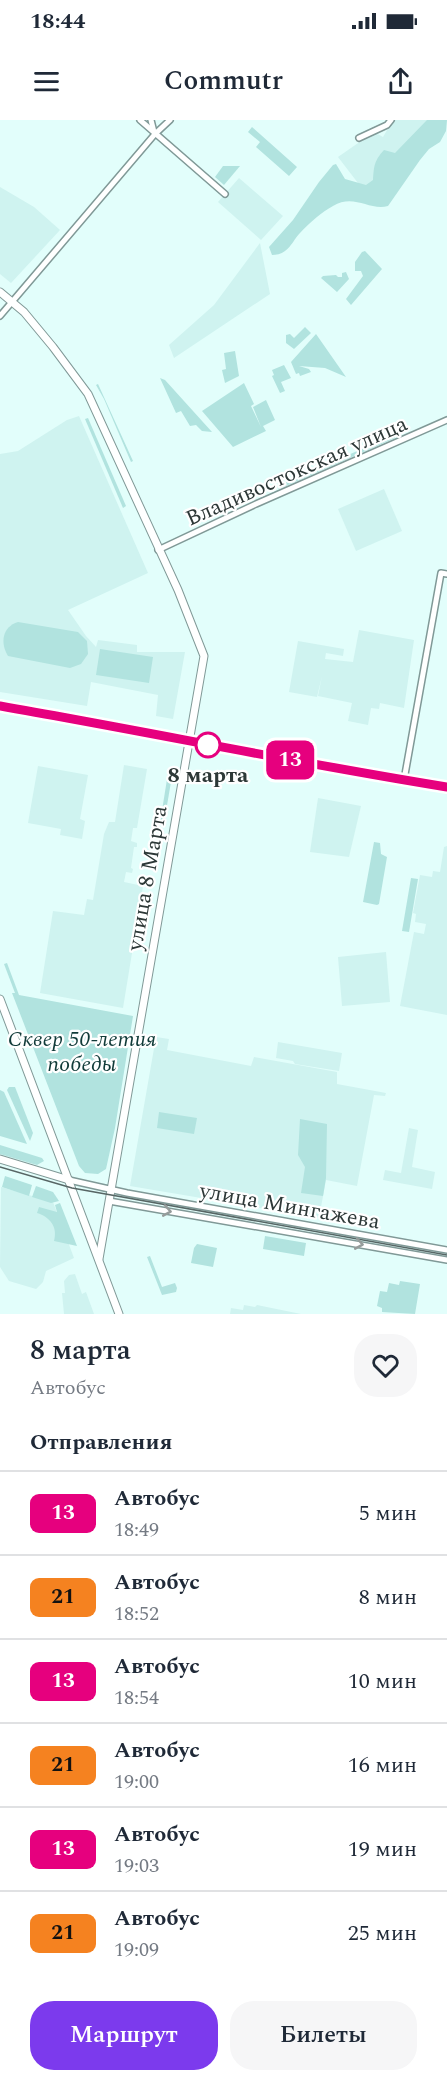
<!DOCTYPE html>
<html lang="ru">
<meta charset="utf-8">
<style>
:root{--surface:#fff;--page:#f6f6f7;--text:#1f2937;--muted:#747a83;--line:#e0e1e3;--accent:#7c3aed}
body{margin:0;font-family:Spectral,serif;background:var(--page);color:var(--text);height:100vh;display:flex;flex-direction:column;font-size:22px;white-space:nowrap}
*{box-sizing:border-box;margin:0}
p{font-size:20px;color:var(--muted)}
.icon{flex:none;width:33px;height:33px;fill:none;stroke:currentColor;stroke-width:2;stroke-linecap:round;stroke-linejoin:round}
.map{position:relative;height:1194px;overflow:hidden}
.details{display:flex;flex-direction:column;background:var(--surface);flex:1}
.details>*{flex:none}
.badge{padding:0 12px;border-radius:9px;font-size:21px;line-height:39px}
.map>.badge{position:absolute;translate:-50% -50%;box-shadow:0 0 0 3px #fff}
h2{padding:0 30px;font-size:22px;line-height:54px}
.round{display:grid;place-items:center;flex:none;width:63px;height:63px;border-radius:24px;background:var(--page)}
.summary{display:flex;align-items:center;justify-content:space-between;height:102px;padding:0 30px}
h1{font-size:28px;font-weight:600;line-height:45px}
.button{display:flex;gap:12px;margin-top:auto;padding:12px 30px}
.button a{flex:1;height:69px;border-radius:24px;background:var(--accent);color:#fff;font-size:24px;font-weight:600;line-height:69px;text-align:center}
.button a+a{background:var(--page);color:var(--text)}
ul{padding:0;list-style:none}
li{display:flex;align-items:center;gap:18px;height:84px;padding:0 30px;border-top:2px solid var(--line)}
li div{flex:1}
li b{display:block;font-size:22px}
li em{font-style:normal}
li .badge{min-width:66px;font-weight:700;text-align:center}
.status{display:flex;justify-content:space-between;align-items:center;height:42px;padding:0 30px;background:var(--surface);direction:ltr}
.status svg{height:16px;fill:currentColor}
header{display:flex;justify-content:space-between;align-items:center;height:78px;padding:0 30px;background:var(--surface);font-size:27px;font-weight:600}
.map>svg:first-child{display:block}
.built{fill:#cff3f0}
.green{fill:#b1e3df}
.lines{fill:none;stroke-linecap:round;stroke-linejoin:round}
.minor-casing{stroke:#809997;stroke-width:8}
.major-casing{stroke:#809997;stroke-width:9}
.minor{stroke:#fff;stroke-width:5}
.major{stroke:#fff;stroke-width:7}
.tram{stroke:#576665;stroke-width:1.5}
.oneway{stroke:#969c9b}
.line-casing{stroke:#fff;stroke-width:14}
.line{stroke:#e6007e;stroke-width:9}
.stop-dot{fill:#fff;stroke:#e6007e;stroke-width:3}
.labels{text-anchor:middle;stroke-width:4.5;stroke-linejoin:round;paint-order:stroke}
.street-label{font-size:22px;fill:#2d3837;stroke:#fff}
.stop-label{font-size:22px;font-weight:bold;fill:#2d3837;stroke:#fff}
.park-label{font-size:22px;font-style:italic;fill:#113b39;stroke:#fff}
</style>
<div class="status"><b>18:44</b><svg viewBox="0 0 49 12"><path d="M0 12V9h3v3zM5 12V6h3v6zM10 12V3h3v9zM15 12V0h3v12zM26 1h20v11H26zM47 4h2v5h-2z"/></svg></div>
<header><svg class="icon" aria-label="menu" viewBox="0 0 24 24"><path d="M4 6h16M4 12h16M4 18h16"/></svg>Commutr<svg class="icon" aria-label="share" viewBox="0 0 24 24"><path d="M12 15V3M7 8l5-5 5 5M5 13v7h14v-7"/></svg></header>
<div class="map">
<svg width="447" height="1194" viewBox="0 0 447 1194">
<rect width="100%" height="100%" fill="#e2fefb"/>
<g class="built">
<polygon points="393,0 442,0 368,76 338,37 374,12 383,17"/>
<polygon points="239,58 283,96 261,120 218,82"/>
<polygon points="0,67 34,87 60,110 11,163 0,154"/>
<polygon points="260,123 270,174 174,238 169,225 214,185"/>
<polygon points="79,296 148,453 68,490 86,516 96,527 98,520 137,525 137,532 185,532 173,599 156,596 158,575 91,562 87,586 0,572 0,334 18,331 67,300"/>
<polygon points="384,369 402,411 356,431 338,389"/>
<polygon points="359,510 414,520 404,588 380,583 379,589 371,588 368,605 348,601 352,583 318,576 322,556 317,577 289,572 298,521 344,529 343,536 326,533 325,539 353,542"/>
<polygon points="124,645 147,649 137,708 133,708 131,721 137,723 137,727 134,727 131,748 133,749 132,753 126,752 124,762 143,766 123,888 40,873 53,791 84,795 87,779 93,780 104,714 109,702 115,702"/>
<polygon points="38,646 88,655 80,699 85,701 82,719 60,715 61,709 28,703"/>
<polygon points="318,678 361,686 349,737 310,732"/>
<polygon points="447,726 447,895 400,886 414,812 424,814 426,804 415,802 416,794 413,793 420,755 432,757 433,751 440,752 444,727"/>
<polygon points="386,832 390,882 342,886 338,837"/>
<polygon points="156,917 169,919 167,930 251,946 254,937 337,952 337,964 386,973 385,976 374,975 357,1066 326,1060 319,1098 130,1066"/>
<polygon points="278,922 342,933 339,951 295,944 293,941 276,938"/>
<polygon points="409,1008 418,1010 412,1047 435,1052 432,1069 383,1060 385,1050 401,1053"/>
<polygon points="1,1067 53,1082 74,1138 46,1151 43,1162 36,1169 9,1161 0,1147"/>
<polygon points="75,1154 82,1174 86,1172 94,1194 64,1194 62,1173 65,1173 64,1161 69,1155"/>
<polygon points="244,1185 255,1187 257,1185 301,1194 230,1194 231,1188 243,1190"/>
</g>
<g class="green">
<path d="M 427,0 L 447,0 L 446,11 L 440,22 L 429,29 L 420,40 L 388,86 C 369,91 354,73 333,86 C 322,92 309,103 300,113 C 295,118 291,127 285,131 C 281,134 276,135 272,135 L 269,127 L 293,100 L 319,62 L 333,45 L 336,44 L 345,59 L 366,65 L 373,60 C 374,46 374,41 384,30 L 395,33 Z"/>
<polygon points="252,7 297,47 289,56 256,27 260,22 248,12"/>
<polygon points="223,46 240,46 224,65 215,57"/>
<polygon points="365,131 382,149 351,185 346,179 363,156 361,151 355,151 355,142 362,132"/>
<polygon points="346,152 349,159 337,172 321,158 323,156 336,155 338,157 342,157 342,153"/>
<polygon points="305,207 311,213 294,229 286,223 286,215 290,214 294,218"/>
<polygon points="316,214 346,257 325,248 299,246 309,249 311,252 300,256 299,253 296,254 291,242"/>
<polygon points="235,231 239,256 225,263 222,250 226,249 224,233"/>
<polygon points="284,245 291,258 281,262 285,271 280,273 272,256 274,255 272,250"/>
<polygon points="160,258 165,260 212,312 202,311 196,305 190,306 181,291 176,293"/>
<polygon points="244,263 254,284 251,286 261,307 253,287 266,280 275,300 263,306 266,311 233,327 202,291"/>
<polygon points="98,264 133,341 131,342 104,279 96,265"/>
<polygon points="88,298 126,386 123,388 85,299"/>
<polygon points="394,315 395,318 279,369 277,366"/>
<path d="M 18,502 L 78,512 L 87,521 L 88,534 L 81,544 L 70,548 L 8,536 C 0,523 2,507 18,502 Z"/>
<polygon points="100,529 153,537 149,563 96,555"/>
<polygon points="168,653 172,656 164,703 160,703"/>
<polygon points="374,722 380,723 381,734 387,737 379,784 377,785 363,782"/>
<polygon points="411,758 418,759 409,812 402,811"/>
<polygon points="7,843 19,875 133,896 115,1008 106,1049 98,1054 85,1053 79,1046 12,873 15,873 4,844"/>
<polygon points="9,967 15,967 33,1013 30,1021 7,970"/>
<polygon points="0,970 4,972 27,1024 0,1016"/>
<polygon points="159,992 197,998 194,1014 157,1008"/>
<polygon points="300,999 327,1004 326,1058 323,1076 301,1073 305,1047 298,1035"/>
<polygon points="0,1025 42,1038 44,1041 37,1045 0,1034"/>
<polygon points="5,1056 32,1065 29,1076 2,1067"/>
<polygon points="36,1066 53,1072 59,1081 51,1083 32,1077"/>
<path d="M 60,1083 L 77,1126 L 54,1121 C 58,1107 50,1097 37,1093 L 39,1087 L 57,1092 L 55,1085 Z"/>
<polygon points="265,1116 306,1123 304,1136 263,1129"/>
<polygon points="197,1124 217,1128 213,1147 191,1143 194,1128"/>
<polygon points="150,1136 162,1167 175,1163 177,1168 176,1172 162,1175 147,1137"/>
<polygon points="400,1161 420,1164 415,1194 382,1192 382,1188 377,1186 380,1171 387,1172 389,1163 399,1165"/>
</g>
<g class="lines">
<defs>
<g id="minor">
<polyline points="140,0 225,74"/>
<polyline points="151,0 154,12"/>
<polyline points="359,18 387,5 391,0"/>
<polyline points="0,196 155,14 170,0"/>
<polyline points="158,430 256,384 447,300"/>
<polyline points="404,660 441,453 447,454"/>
<polyline points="69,1060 127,1073 447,1130"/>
<polyline points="109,1081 447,1140"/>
</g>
<g id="major">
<polyline points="0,172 24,192 53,227 88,274 178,470 204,536 99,1139"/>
<polyline points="0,586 189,620 238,631 447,667"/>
<polyline points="0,879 119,1194"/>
<polyline points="0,1039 69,1060"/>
</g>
</defs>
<use href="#minor" class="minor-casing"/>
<use href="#major" class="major-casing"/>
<use href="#minor" class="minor"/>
<use href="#major" class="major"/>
<polyline class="tram" points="0,1047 72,1068 447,1135"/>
</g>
<defs><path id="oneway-chevron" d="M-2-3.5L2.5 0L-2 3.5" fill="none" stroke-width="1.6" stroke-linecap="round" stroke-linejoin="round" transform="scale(1.5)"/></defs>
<g class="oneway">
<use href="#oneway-chevron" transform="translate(167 1091) rotate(10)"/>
<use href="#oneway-chevron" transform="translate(359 1124) rotate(10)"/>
</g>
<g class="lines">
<defs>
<path id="line" d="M 0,586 C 149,612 297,643 447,667"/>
</defs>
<use href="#line" class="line-casing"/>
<use href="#line" class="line"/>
</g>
<circle class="stop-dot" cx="208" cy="625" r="12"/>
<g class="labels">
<g class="street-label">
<text transform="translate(296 350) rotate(-24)" y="8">Владивостокская улица</text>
<text transform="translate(146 758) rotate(-80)" y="8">улица 8 Марта</text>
<text transform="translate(290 1085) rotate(10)" y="8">улица Мингажева</text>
</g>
<g class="stop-label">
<text x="208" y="662">8 марта</text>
</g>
<g class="park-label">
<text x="82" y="926">Сквер 50-летия<tspan x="82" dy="25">победы</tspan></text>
</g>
</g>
</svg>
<b class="badge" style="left:290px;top:640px;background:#e6007e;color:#fff">13</b>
</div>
<section class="details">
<div class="summary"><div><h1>8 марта</h1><p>Автобус</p></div><a class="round"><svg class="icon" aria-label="heart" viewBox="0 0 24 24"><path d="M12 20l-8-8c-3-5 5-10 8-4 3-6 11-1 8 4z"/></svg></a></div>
<h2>Отправления</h2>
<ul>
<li><span class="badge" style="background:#e6007e;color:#fff">13</span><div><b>Автобус</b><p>18:49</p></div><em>5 мин</em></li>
<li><span class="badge" style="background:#f58220;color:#111">21</span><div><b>Автобус</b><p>18:52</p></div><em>8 мин</em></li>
<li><span class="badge" style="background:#e6007e;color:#fff">13</span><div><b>Автобус</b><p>18:54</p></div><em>10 мин</em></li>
<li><span class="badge" style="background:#f58220;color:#111">21</span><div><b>Автобус</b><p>19:00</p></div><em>16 мин</em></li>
<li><span class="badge" style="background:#e6007e;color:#fff">13</span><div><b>Автобус</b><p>19:03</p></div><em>19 мин</em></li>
<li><span class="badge" style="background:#f58220;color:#111">21</span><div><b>Автобус</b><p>19:09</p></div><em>25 мин</em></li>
</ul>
<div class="button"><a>Маршрут</a><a>Билеты</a></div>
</section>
